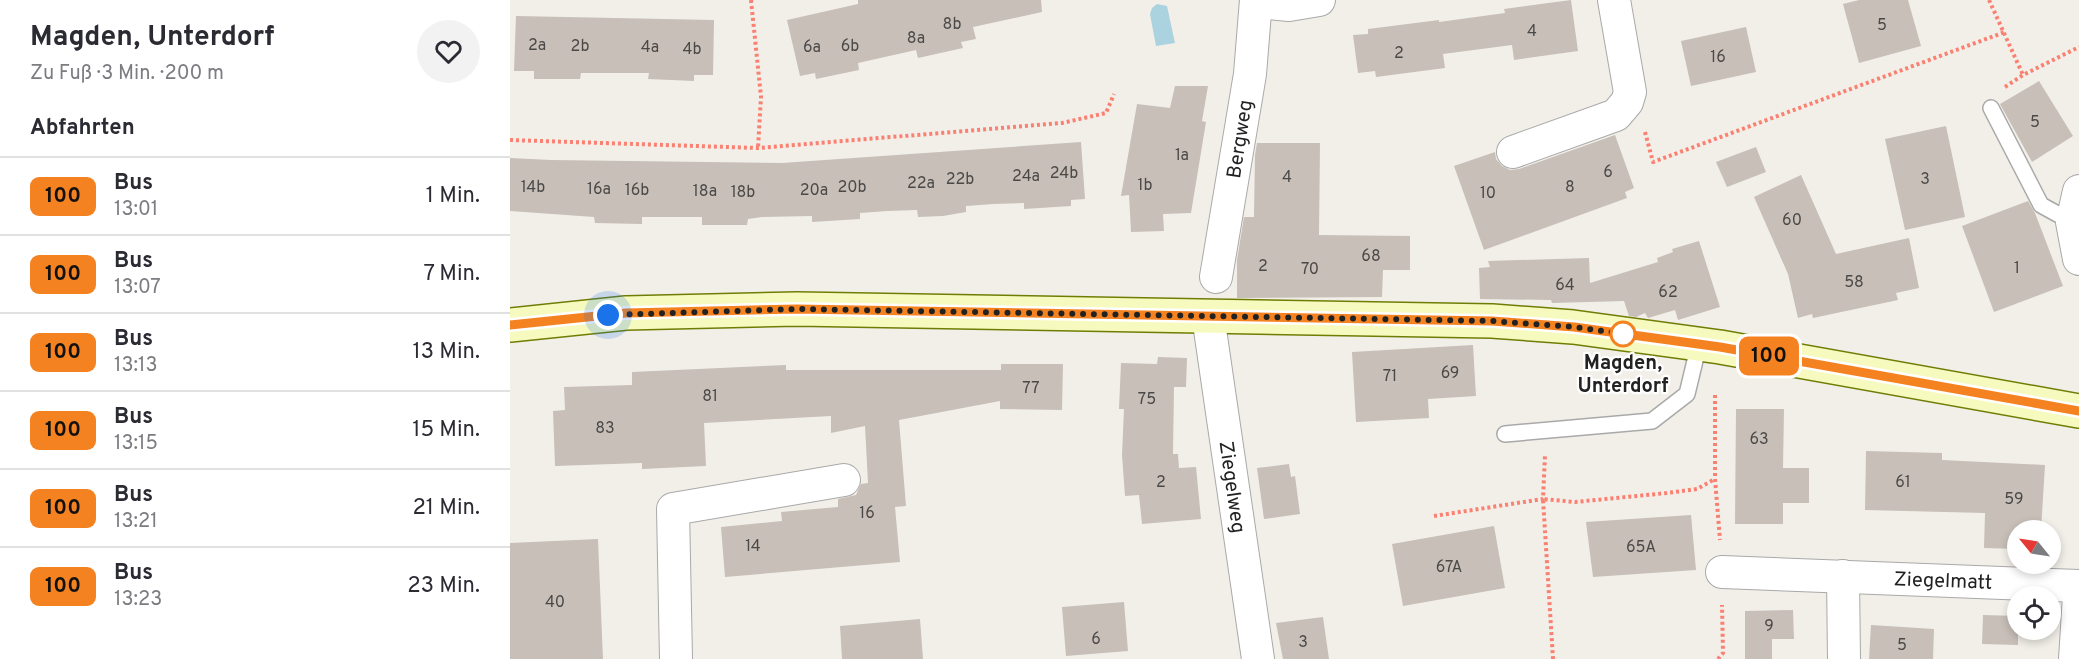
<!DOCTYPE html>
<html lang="de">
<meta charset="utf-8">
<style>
:root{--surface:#fff;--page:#f2f2f3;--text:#2b2b33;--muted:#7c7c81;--line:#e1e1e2}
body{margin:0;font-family:Overpass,sans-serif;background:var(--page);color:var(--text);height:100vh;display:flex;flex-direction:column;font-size:22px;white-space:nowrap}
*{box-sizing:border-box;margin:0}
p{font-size:20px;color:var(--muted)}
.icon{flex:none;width:33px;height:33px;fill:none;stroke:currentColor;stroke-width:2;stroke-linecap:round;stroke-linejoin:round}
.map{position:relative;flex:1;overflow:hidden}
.panel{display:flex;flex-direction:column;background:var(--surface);width:510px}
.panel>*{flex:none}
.badge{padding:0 12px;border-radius:9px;font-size:21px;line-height:39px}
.needle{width:39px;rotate:300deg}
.controls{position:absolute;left:1497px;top:520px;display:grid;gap:12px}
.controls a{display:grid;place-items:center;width:54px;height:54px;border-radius:50%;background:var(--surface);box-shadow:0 3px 9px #0003;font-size:30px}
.you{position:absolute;width:30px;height:30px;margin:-15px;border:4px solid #fff;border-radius:50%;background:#1a73e8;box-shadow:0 0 0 9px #1a73e833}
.map>.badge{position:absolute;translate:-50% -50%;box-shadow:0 0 0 3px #fff}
h2{padding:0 30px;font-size:22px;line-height:54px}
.round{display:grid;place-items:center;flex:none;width:63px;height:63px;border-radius:32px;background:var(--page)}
.headline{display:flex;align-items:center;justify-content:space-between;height:102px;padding:0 30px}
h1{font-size:28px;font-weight:700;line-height:45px}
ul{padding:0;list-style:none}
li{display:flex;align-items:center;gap:18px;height:78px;padding:0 30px;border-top:2px solid var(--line)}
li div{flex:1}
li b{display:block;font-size:22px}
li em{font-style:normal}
li .badge{min-width:66px;font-weight:700;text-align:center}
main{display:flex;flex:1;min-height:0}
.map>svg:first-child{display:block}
.water{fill:#aad3df}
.building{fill:#c7bfb8}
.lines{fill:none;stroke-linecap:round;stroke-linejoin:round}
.lane-casing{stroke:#a9a9a9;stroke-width:18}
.street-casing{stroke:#a9a9a9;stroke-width:34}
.secondary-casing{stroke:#707d05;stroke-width:36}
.path{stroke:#fa8072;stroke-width:4;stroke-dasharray:3 3;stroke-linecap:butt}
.lane{stroke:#fff;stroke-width:15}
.street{stroke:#fff;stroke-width:32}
.secondary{stroke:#f7fabf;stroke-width:33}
.line-casing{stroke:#fff;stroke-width:14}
.line{stroke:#f58220;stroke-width:9}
.walk{stroke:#222;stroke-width:6;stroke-dasharray:0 10.8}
.stop-dot{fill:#fff;stroke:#f58220;stroke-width:3}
.labels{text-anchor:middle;stroke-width:4.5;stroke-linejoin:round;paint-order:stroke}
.number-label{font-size:16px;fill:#4b4948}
.street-label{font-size:20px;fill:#222;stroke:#fff}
.stop-label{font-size:20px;font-weight:bold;fill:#222;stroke:#fff}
</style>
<main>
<section class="panel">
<div class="headline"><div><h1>Magden, Unterdorf</h1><p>Zu Fuß · 3 Min. · 200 m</p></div><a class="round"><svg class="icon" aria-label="heart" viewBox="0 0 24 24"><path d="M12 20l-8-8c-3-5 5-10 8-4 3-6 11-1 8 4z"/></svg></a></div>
<h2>Abfahrten</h2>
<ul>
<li><span class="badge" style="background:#f58220;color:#111">100</span><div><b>Bus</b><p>13:01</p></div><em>1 Min.</em></li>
<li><span class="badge" style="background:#f58220;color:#111">100</span><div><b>Bus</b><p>13:07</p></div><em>7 Min.</em></li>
<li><span class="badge" style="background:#f58220;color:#111">100</span><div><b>Bus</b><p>13:13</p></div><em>13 Min.</em></li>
<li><span class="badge" style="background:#f58220;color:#111">100</span><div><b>Bus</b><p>13:15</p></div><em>15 Min.</em></li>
<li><span class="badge" style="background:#f58220;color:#111">100</span><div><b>Bus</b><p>13:21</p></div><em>21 Min.</em></li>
<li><span class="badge" style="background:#f58220;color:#111">100</span><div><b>Bus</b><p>13:23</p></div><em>23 Min.</em></li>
</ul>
</section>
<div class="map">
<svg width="1569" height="659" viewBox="0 0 1569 659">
<rect width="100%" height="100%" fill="#f2efe9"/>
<polygon class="water" points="647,4 657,6 665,43 646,46 640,14 642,8"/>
<g class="building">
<polygon points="348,0 531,0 532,12 463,27 466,39 451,42 453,48 408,58 406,50 348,63 349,70 306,79 305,73 290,76 277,20 348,4"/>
<polygon points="1061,0 1068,51 1004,60 1002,45 933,54 935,68 866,77 865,71 848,73 843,35 858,34 858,29 929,20 929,22 995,13 994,9"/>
<polygon points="1349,0 1398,0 1411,46 1349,63 1333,4"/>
<polygon points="6,16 204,20 203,75 184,75 184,81 138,79 139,73 71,73 70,79 24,79 24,71 4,71"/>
<polygon points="1236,27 1246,72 1181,86 1171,41"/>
<polygon points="1529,81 1563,136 1522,162 1490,104"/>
<polygon points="665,86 698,86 692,121 696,122 681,213 653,214 654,231 621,232 619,195 611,196 627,104 660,108"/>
<polygon points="1436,126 1455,217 1395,230 1375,139"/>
<polygon points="1105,135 1124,188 1115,192 1117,198 974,250 944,166 985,152 986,159 992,166 1000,170 1009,169"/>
<polygon points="571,142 575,199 561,200 561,206 514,209 514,203 483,204 456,206 456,212 433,216 408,217 407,210 377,211 350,213 350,219 302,222 302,216 252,217 238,219 237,225 192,225 192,217 132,217 132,224 85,223 84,217 0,211 0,158 41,160 272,163"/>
<polygon points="747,143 810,143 809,235 900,236 900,270 873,270 872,297 727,298 727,260 734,217 744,217 745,155"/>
<polygon points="1246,147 1256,172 1217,187 1206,162"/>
<polygon points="1291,175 1326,254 1399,238 1409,288 1386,293 1388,300 1303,318 1302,314 1288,318 1278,274 1244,197"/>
<polygon points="1518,201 1525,213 1553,286 1484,312 1452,226"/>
<polygon points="1189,241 1210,307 1168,320 1165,310 1138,318 1135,313 1126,317 1119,316 1114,301 1042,303 1041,300 970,299 969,268 980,267 978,261 1079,258 1080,283 1148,262 1147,258 1163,252 1162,249"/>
<polygon points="963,345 966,396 918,399 919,418 846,422 842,352"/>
<polygon points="648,357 677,358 676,387 664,387 663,454 668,454 669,468 686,467 691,519 632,524 629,495 615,496 612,455 614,409 609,409 611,363 647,364"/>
<polygon points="491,364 553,364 552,410 490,409 490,401 389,420 396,506 385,507 390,562 215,577 211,527 272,521 271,512 328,507 328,499 346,495 351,484 358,483 355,426 321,433 321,416 194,423 196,466 132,469 132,463 45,466 43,411 55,410 54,387 122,385 122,372 276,365 276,370 491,370"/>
<polygon points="1226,409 1274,409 1273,468 1299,468 1299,503 1273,503 1273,524 1225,524"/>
<polygon points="1356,451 1432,453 1432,460 1535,465 1531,531 1508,531 1508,549 1474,548 1475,513 1355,510"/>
<polygon points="779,464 781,477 785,476 790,514 754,519 747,468"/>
<polygon points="1181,515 1186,570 1083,577 1076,522"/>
<polygon points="984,526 995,588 893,606 882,544"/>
<polygon points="88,539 93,659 0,659 0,543"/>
<polygon points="614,602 618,651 556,656 552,607"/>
<polygon points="1283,610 1284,639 1262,639 1262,659 1235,659 1235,611"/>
<polygon points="1473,615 1508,616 1508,645 1472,644"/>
<polygon points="813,617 819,659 773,659 766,623"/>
<polygon points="410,619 413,659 332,659 330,626"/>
<polygon points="1361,625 1424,629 1423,659 1359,659"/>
</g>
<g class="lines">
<defs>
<g id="lane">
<polyline points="1481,108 1531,205 1562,222"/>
<polyline points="995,434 1142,421 1177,394 1189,344"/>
</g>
<g id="street">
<polyline points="746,2 779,5 809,0"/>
<polyline points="1003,152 1106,115 1117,102 1120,92 1104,0"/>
<polyline points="1569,191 1562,222 1569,259"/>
<polyline points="706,277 740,74 746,0"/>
<polyline points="698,316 748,659"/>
<polyline points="1212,572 1569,586"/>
<polyline points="1333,576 1334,659"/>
<polyline points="166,659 163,509 334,480"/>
<polyline points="1565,659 1569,596"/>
</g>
<polyline id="secondary" points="0,325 116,313 287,309 982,321 1063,327 1210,347 1569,411"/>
</defs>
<use href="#lane" class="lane-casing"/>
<use href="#street" class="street-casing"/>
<use href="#secondary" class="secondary-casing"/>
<g class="path">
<polyline points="241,0 251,97 248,148"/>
<polyline points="1479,0 1513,75"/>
<polyline points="1495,87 1513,75 1569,47"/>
<polyline points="1135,132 1143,162 1495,32"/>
<polyline points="0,140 248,148 552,123 596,113 604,94"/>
<polyline points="1205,395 1205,479 1210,540"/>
<polyline points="924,516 1033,499 1035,455"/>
<polyline points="1043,659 1033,499 1065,502 1157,493 1187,489 1205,479"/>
<polyline points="1208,659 1213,653 1212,605"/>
</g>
<use href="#lane" class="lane"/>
<use href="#street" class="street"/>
<use href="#secondary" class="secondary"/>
</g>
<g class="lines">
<defs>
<polyline id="line" points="0,325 116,313 287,309 982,321 1064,327 1210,347 1569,411"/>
</defs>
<use href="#line" class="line-casing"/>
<use href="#line" class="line"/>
<polyline class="walk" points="98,315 287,309 982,321 1064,327 1113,334"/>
</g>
<circle class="stop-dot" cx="1113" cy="334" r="12"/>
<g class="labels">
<g class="number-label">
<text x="442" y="29">8b</text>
<text x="1372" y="30">5</text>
<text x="1022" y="36">4</text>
<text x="406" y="43">8a</text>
<text x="27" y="50">2a</text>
<text x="70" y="51">2b</text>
<text x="340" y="51">6b</text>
<text x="140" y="52">4a</text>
<text x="302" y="52">6a</text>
<text x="182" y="54">4b</text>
<text x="889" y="58">2</text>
<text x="1208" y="62">16</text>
<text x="1525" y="127">5</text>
<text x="672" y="160">1a</text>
<text x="1098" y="177">6</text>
<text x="554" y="178">24b</text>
<text x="516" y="181">24a</text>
<text x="777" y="182">4</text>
<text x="450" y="184">22b</text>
<text x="1415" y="184">3</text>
<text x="411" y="188">22a</text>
<text x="635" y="190">1b</text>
<text x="23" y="192">14b</text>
<text x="342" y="192">20b</text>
<text x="1060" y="192">8</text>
<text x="89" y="194">16a</text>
<text x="127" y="195">16b</text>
<text x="304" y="195">20a</text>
<text x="195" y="196">18a</text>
<text x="233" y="197">18b</text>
<text x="978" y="198">10</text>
<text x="1282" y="225">60</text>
<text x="861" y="261">68</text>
<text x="753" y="271">2</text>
<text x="1507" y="273">1</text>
<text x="800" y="274">70</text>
<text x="1344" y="287">58</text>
<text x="1055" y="290">64</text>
<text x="1158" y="297">62</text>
<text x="940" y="378">69</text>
<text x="880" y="381">71</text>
<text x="521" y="393">77</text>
<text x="200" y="401">81</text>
<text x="637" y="404">75</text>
<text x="95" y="433">83</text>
<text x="1249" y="444">63</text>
<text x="651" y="487">2</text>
<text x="1393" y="487">61</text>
<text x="1504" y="504">59</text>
<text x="357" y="518">16</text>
<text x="243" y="551">14</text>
<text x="1131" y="552">65A</text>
<text x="939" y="572">67A</text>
<text x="45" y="607">40</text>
<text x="1259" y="631">9</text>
<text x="586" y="644">6</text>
<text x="793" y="647">3</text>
<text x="1392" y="650">5</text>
</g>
<g class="street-label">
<text transform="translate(729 139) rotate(-81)" y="7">Bergweg</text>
<text transform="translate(723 487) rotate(82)" y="7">Ziegelweg</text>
<text transform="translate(1433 580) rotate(2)" y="7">Ziegelmatt</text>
</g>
<g class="stop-label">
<text x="1113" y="369">Magden,<tspan x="1113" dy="23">Unterdorf</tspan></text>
</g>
</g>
</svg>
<div class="controls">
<a><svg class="needle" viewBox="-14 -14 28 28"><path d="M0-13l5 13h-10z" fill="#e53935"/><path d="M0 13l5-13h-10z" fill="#7c7c81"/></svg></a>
<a><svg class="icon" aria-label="locate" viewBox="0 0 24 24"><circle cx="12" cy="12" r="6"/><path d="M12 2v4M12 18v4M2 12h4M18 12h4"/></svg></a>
</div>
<div class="you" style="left:98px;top:315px"></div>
<b class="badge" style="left:1259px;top:356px;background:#f58220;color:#111">100</b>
</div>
</main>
